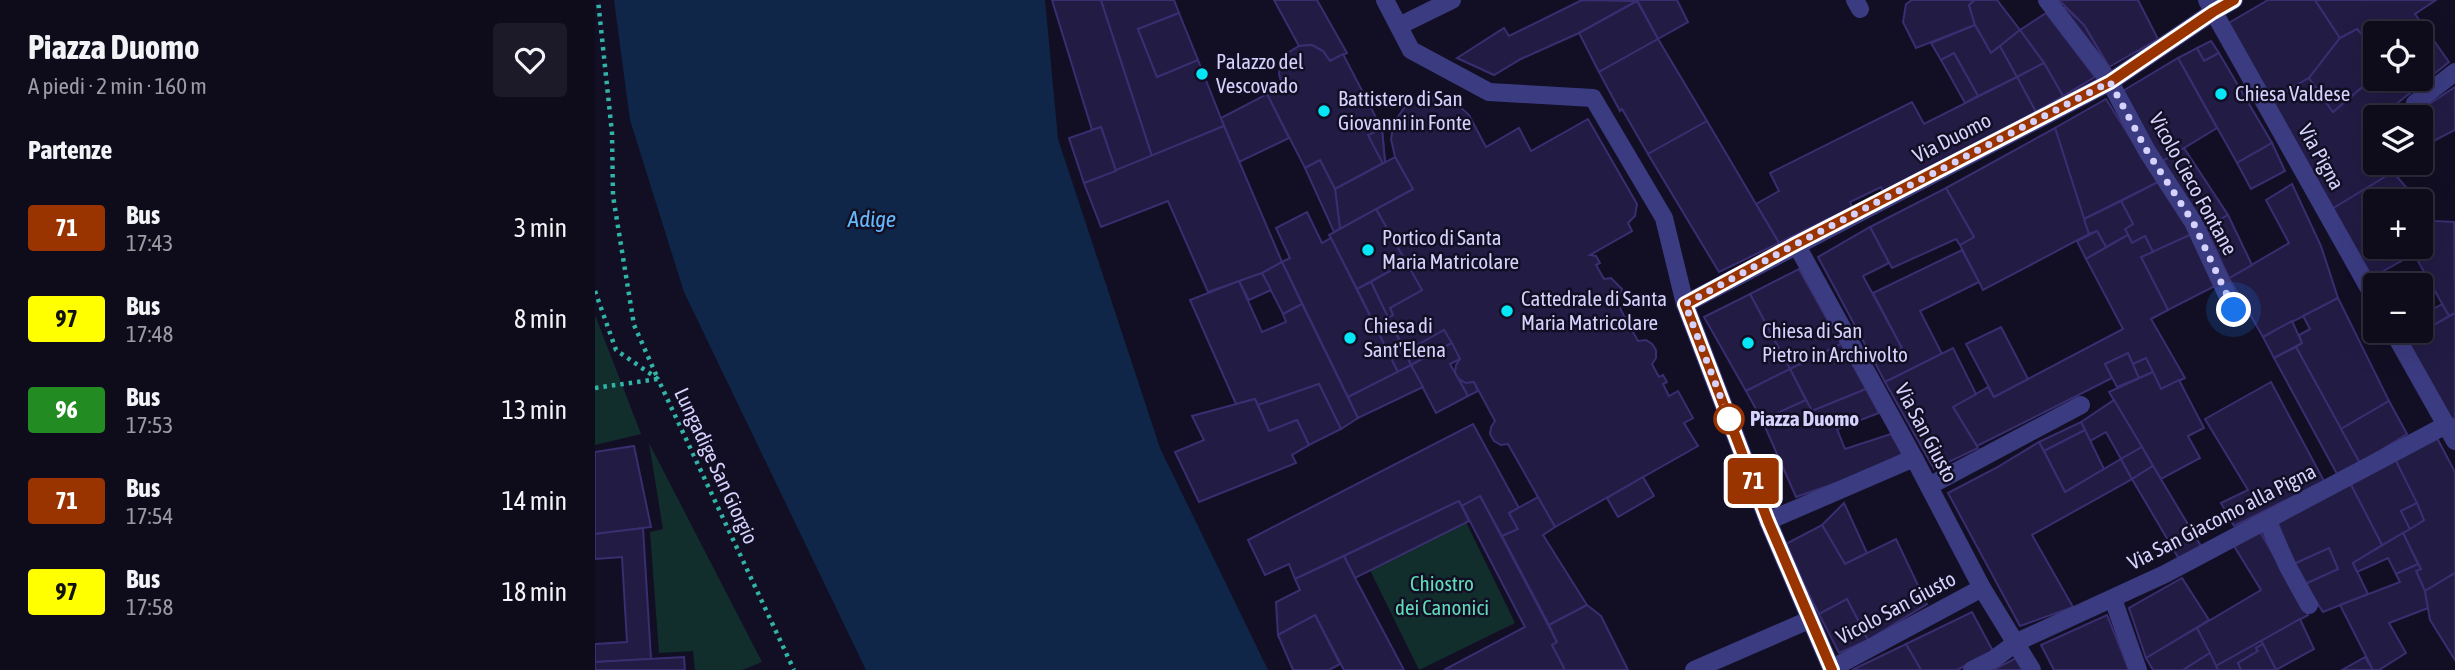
<!DOCTYPE html>
<html lang="it">
<meta charset="utf-8">
<style>
:root{--surface:#0e0b1b;--page:#1c1928;--text:#f1f3f6;--muted:#9b9ba3;--line:#2e2b3a}
body{margin:0;font-family:"Asap Condensed",sans-serif;background:var(--page);color:var(--text);height:100vh;display:flex;flex-direction:column;font-size:26px;white-space:nowrap}
*{box-sizing:border-box;margin:0}
p{font-size:23px;color:var(--muted)}
.icon{flex:none;width:38px;height:38px;fill:none;stroke:currentColor;stroke-width:2;stroke-linecap:round;stroke-linejoin:round}
.map{position:relative;flex:1;overflow:hidden}
.details{display:flex;flex-direction:column;background:var(--surface);width:595px}
.details>*{flex:none}
.badge{padding:0 14px;border-radius:5px;font-size:24px;line-height:46px}
.fabs{position:absolute;left:1768px;top:21px;display:grid;gap:14px}
.fabs a{display:grid;place-items:center;width:70px;height:70px;border-radius:7px;background:var(--surface);box-shadow:0 7px 28px #0002,0 0 0 2px var(--line);font-size:35px}
.you{position:absolute;width:35px;height:35px;margin:-18px;border:5px solid #fff;border-radius:50%;background:#1a73e8;box-shadow:0 0 0 10px #1a73e833}
.map>.badge{position:absolute;translate:-50% -50%;box-shadow:0 0 0 4px #fff}
h2{padding:0 28px;font-size:26px;line-height:63px}
.round{display:grid;place-items:center;flex:none;width:74px;height:74px;border-radius:7px;background:var(--page)}
.overview{display:flex;align-items:center;justify-content:space-between;height:119px;padding:0 28px}
h1{font-size:33px;font-weight:700;line-height:52px}
ul{padding:0;list-style:none}
li{display:flex;align-items:center;gap:21px;height:91px;padding:0 28px}
li div{flex:1}
li b{display:block;font-size:26px}
li em{font-style:normal}
li .badge{min-width:77px;font-weight:700;text-align:center}
main{display:flex;flex:1;min-height:0}
.map>svg:first-child{display:block}
.green{fill:#122e2c}
.water{fill:#0f2648}
.building{fill:#221b44;stroke:#392e70;stroke-width:2}
.lines{fill:none;stroke-linecap:round;stroke-linejoin:round}
.path{stroke:#31b3a8;stroke-width:4.5;stroke-dasharray:3.5 5;stroke-linecap:butt}
.service{stroke:#3b3b82;stroke-width:18}
.minor{stroke:#3b3b82;stroke-width:18}
.line-casing{stroke:#fff;stroke-width:16}
.line{stroke:#930;stroke-width:10}
.walk{stroke:#d6d2fe;stroke-width:7;stroke-dasharray:0 12.6}
.poi-dot{fill:#05e6f7;stroke:#120f24;stroke-width:2.5}
.stop-dot{fill:#fff;stroke:#930;stroke-width:3.5}
.labels{text-anchor:middle;stroke-width:5;stroke-linejoin:round;paint-order:stroke}
.poi-label{font-size:21px;fill:#d6d2fe;stroke:#120f24;text-anchor:start}
.street-label{font-size:21px;fill:#d6d2fe;stroke:#120f24}
.stop-label{font-size:21px;font-weight:bold;fill:#d6d2fe;stroke:#120f24;text-anchor:start}
.park-label{font-size:21px;fill:#60ddba;stroke:#120f24}
.water-label{font-size:23px;font-style:italic;fill:#63b9fc;stroke:#120f24}
</style>
<main>
<section class="details">
<div class="overview"><div><h1>Piazza Duomo</h1><p>A piedi · 2 min · 160 m</p></div><a class="round"><svg class="icon" aria-label="heart" viewBox="0 0 24 24"><path d="M12 20l-8-8c-3-5 5-10 8-4 3-6 11-1 8 4z"/></svg></a></div>
<h2>Partenze</h2>
<ul>
<li><span class="badge" style="background:#930;color:#fff">71</span><div><b>Bus</b><p>17:43</p></div><em>3 min</em></li>
<li><span class="badge" style="background:#ff0;color:#111">97</span><div><b>Bus</b><p>17:48</p></div><em>8 min</em></li>
<li><span class="badge" style="background:#228b22;color:#fff">96</span><div><b>Bus</b><p>17:53</p></div><em>13 min</em></li>
<li><span class="badge" style="background:#930;color:#fff">71</span><div><b>Bus</b><p>17:54</p></div><em>14 min</em></li>
<li><span class="badge" style="background:#ff0;color:#111">97</span><div><b>Bus</b><p>17:58</p></div><em>18 min</em></li>
</ul>
</section>
<div class="map">
<svg width="1860" height="670" viewBox="0 0 1860 670">
<rect width="100%" height="100%" fill="#120f24"/>
<g class="green">
<polygon points="0,315 46,434 0,445"/>
<polygon points="54,443 167,662 147,670 100,670 98,651 64,653 55,532 68,529"/>
<polygon points="871,522 920,623 824,670 775,570"/>
</g>
<polygon class="water" points="19,0 450,0 463,139 565,448 673,670 271,670 89,292 35,120"/>
<g class="building">
<polygon points="457,0 506,0 557,156 521,171 506,127 497,130"/>
<polygon points="506,0 579,0 584,13 543,29 562,77 603,60 629,126 557,156"/>
<polygon points="679,0 722,0 752,53 735,61 728,51 717,45 704,46"/>
<polygon points="987,0 1042,1 984,33 926,59 899,75 862,58 909,28 914,36"/>
<polygon points="1042,0 1082,0 1093,22 1063,39"/>
<polygon points="1317,0 1380,0 1374,5 1380,25 1321,48 1308,22 1311,4"/>
<polygon points="1380,0 1402,0 1425,30 1396,53 1380,25 1374,5"/>
<polygon points="1464,0 1543,0 1563,39 1514,67 1489,25"/>
<polygon points="1673,0 1720,0 1745,38 1714,78 1675,100 1632,24"/>
<polygon points="1720,0 1841,0 1820,14 1854,62 1795,109 1800,117 1780,117 1780,163 1802,163 1795,167 1798,172 1737,209 1675,100 1714,78 1738,112 1780,76 1780,79 1825,79 1825,33 1780,33 1780,50 1762,29 1745,38"/>
<polygon points="1042,1 1063,39 1004,72 984,33"/>
<polygon points="1470,7 1489,25 1514,67 1460,18"/>
<polygon points="584,13 603,60 562,77 543,29"/>
<polygon points="1451,13 1500,77 1468,96 1449,63 1425,30"/>
<polygon points="1380,25 1396,53 1405,46 1422,77 1383,96 1359,53 1346,60 1336,43"/>
<polygon points="1762,29 1780,50 1780,76 1738,112 1714,78 1745,38"/>
<polygon points="1425,30 1449,63 1422,77 1405,46"/>
<polygon points="1063,39 1112,121 1053,154 1027,109 1025,111 1004,72"/>
<polygon points="1616,41 1624,53 1609,61 1602,48"/>
<polygon points="717,45 728,51 735,61 748,54 787,129 790,162 740,189 725,160 710,168 672,94 687,86 684,74 686,62 694,52 704,46"/>
<polygon points="1602,48 1609,61 1624,53 1677,143 1642,163 1583,58"/>
<polygon points="1359,53 1383,96 1370,103 1346,60"/>
<polygon points="1583,58 1622,128 1566,162 1526,92"/>
<polygon points="1449,63 1468,96 1441,112 1422,77"/>
<polygon points="1422,77 1441,112 1288,191 1286,187 1255,202 1257,207 1184,243 1161,204 1184,191 1175,173 1317,102 1329,124"/>
<polygon points="1860,87 1860,130 1825,148 1825,135 1829,133 1822,112"/>
<polygon points="672,94 694,138 644,162 626,118"/>
<polygon points="844,97 861,103 874,115 891,147 924,128 936,151 993,119 1042,204 1040,216 1033,223 1037,231 995,255 1001,256 1005,263 1001,265 1009,279 1016,278 1027,289 1022,302 1030,318 1034,315 1038,323 1034,325 1043,341 1051,340 1057,344 1061,350 1061,358 1057,364 1064,377 1068,375 1072,382 1068,384 1074,396 1083,391 1098,418 1089,423 1103,446 960,527 913,444 906,445 899,441 895,434 896,427 900,421 879,382 871,383 864,379 860,373 861,365 865,359 849,330 817,348 813,341 807,344 793,318 798,315 795,308 827,290 781,209 818,189 800,157 796,139 799,122 810,107 826,98"/>
<polygon points="1511,99 1563,182 1489,219 1460,128"/>
<polygon points="1112,121 1184,243 1124,272 1053,154"/>
<polygon points="629,126 687,262 667,273 613,292 573,201 506,227 489,183"/>
<polygon points="506,127 521,171 489,183 474,138"/>
<polygon points="1460,128 1494,234 1388,290 1365,245 1379,237 1351,188"/>
<polygon points="787,129 790,162 788,164 773,135"/>
<polygon points="1677,143 1690,171 1656,189 1642,163"/>
<polygon points="1589,148 1633,215 1611,228 1566,162"/>
<polygon points="800,157 818,189 745,229 740,189"/>
<polygon points="725,160 740,189 745,229 739,232 710,168"/>
<polygon points="1798,172 1823,201 1780,201 1780,247 1825,247 1825,204 1839,221 1859,222 1860,313 1854,316 1819,254 1776,278 1737,209"/>
<polygon points="1563,182 1597,234 1558,252 1550,236 1537,243 1530,229 1538,224 1526,201"/>
<polygon points="1697,184 1726,246 1743,298 1668,337 1634,278 1694,243 1671,200"/>
<polygon points="1351,188 1379,237 1365,245 1361,239 1297,268 1275,227"/>
<polygon points="1526,201 1538,224 1530,229 1533,235 1511,247 1502,231 1494,234 1489,219"/>
<polygon points="781,209 811,262 762,289 734,235"/>
<polygon points="712,212 727,243 736,238 803,372 753,397 687,262 695,258 681,228"/>
<polygon points="1633,215 1657,265 1634,278 1611,228"/>
<polygon points="1275,227 1294,263 1268,276 1307,348 1280,363 1223,257"/>
<polygon points="1502,231 1511,247 1491,259 1482,241"/>
<polygon points="1597,234 1620,286 1573,310 1546,257"/>
<polygon points="1533,235 1537,243 1550,236 1558,252 1546,257 1573,310 1556,319 1590,378 1566,389 1551,358 1538,364 1533,353 1510,364 1517,378 1382,446 1358,407 1393,387 1399,397 1528,329 1491,259"/>
<polygon points="1367,250 1384,282 1325,311 1347,354 1290,382 1280,363 1307,348 1278,293"/>
<polygon points="687,262 707,304 688,314 667,273"/>
<polygon points="811,262 827,290 795,308 798,315 793,318 776,282"/>
<polygon points="1204,269 1246,344 1195,369 1155,294"/>
<polygon points="667,273 676,290 654,300 644,281"/>
<polygon points="644,281 667,332 691,322 688,314 707,304 763,418 746,429 724,384 663,405 660,399 641,404 595,300"/>
<polygon points="776,282 816,365 803,372 762,289"/>
<polygon points="1155,294 1195,369 1151,391 1109,317"/>
<polygon points="1743,298 1794,401 1746,429 1701,347 1707,343 1704,335 1715,329 1708,316"/>
<polygon points="1847,304 1854,316 1811,341 1805,331 1825,331 1825,317"/>
<polygon points="1860,313 1860,422 1858,423 1811,341"/>
<polygon points="1697,321 1707,343 1679,358 1668,337"/>
<polygon points="1406,327 1433,379 1399,397 1371,344"/>
<polygon points="849,330 857,343 816,365 807,344 813,341 817,348"/>
<polygon points="857,343 865,359 855,364 873,396 841,413 816,365"/>
<polygon points="1246,344 1271,389 1217,411 1195,369"/>
<polygon points="1701,347 1765,463 1742,474 1679,358"/>
<polygon points="1358,348 1381,394 1358,407 1383,448 1339,469 1290,382"/>
<polygon points="1533,353 1544,378 1522,387 1510,364"/>
<polygon points="1551,358 1558,372 1544,378 1538,364"/>
<polygon points="816,365 828,387 763,418 753,397"/>
<polygon points="1195,369 1211,400 1167,420 1151,391"/>
<polygon points="1558,372 1566,389 1584,380 1609,428 1593,436 1605,458 1566,479 1514,392"/>
<polygon points="864,379 871,383 879,382 883,391 873,396"/>
<polygon points="1676,382 1729,481 1639,526 1626,503 1653,490 1610,419"/>
<polygon points="724,384 746,429 714,445 702,420 674,431 663,405"/>
<polygon points="1271,389 1284,413 1242,429 1250,449 1296,434 1310,459 1201,497 1167,420 1211,400 1217,411"/>
<polygon points="660,399 674,431 702,420 714,445 697,455 701,463 604,502 580,452 609,440 597,416"/>
<polygon points="1519,400 1547,447 1526,459 1511,432 1495,441 1486,422"/>
<polygon points="1794,401 1812,434 1765,463 1746,429"/>
<polygon points="1486,422 1490,430 1449,451 1444,442"/>
<polygon points="878,424 924,508 914,513 923,529 907,536 885,496 867,506 864,501 700,579 694,564 670,575 653,540"/>
<polygon points="1490,430 1509,469 1470,492 1449,451"/>
<polygon points="1842,438 1860,472 1860,573 1830,591 1821,571 1826,569 1808,533 1829,520 1800,459"/>
<polygon points="1444,442 1470,492 1526,459 1537,479 1437,535 1478,607 1425,626 1353,493 1401,468"/>
<polygon points="39,446 56,527 0,534 0,452"/>
<polygon points="1547,447 1558,466 1537,479 1526,459"/>
<polygon points="1800,459 1822,503 1806,511 1815,529 1787,545 1755,483"/>
<polygon points="1558,466 1606,546 1584,559 1537,479"/>
<polygon points="1048,477 1059,496 1023,517 1012,498"/>
<polygon points="1755,483 1787,545 1758,563 1773,594 1728,612 1710,584 1743,569 1734,548 1699,564 1683,523"/>
<polygon points="885,496 962,642 957,645 970,670 849,670 930,627 867,506"/>
<polygon points="943,497 960,527 948,535 992,605 954,625 907,536 923,529 914,513"/>
<polygon points="864,501 874,521 760,578 749,556"/>
<polygon points="1249,503 1272,553 1250,564 1227,525"/>
<polygon points="1822,503 1829,520 1815,529 1806,511"/>
<polygon points="1227,525 1250,564 1301,539 1332,604 1273,640 1252,599 1224,614 1189,545"/>
<polygon points="48,528 56,659 0,662 0,644 32,642 27,557 0,559 0,534"/>
<polygon points="1664,530 1713,615 1621,666 1602,628 1666,590 1639,546"/>
<polygon points="1808,533 1823,564 1801,574 1793,558 1762,572 1758,563"/>
<polygon points="1734,548 1743,569 1710,584 1699,564"/>
<polygon points="749,556 760,578 809,670 749,670 720,615 683,635 681,602 705,590 700,579"/>
<polygon points="1823,564 1826,569 1821,571 1830,591 1833,608 1794,623 1811,653 1784,670 1778,670 1745,605 1805,582 1801,574"/>
<polygon points="1860,573 1860,660 1835,620 1830,591"/>
<polygon points="1587,578 1614,620 1551,658 1534,608"/>
<polygon points="1252,599 1273,640 1244,653 1224,614"/>
<polygon points="992,605 1006,616 1033,670 970,670 957,645 962,642 954,625"/>
<polygon points="1377,612 1398,651 1362,670 1326,670 1311,644"/>
<polygon points="720,615 745,664 734,670 698,670 683,635"/>
<polygon points="1512,615 1534,670 1459,670 1446,645"/>
<polygon points="1705,619 1719,649 1681,670 1666,641"/>
<polygon points="1602,628 1615,653 1588,670 1558,670 1551,658"/>
<polygon points="1666,641 1668,644 1661,648 1663,651 1643,663 1646,670 1623,670 1621,666"/>
<polygon points="1311,644 1326,670 1257,670"/>
<polygon points="1668,644 1681,670 1646,670 1643,663 1663,651 1661,648"/>
<polygon points="1615,653 1623,670 1588,670"/>
<polygon points="1425,656 1432,670 1398,670"/>
<polygon points="89,657 90,670 0,670 0,662"/>
<polygon points="1770,657 1778,670 1747,670"/>
</g>
<g class="lines">
<g class="path">
<polyline points="0,291 21,350 63,379 199,670"/>
<polyline points="0,388 63,379 39,325 18,196 17,133 3,0"/>
</g>
<g class="service">
<polyline points="1260,0 1265,9"/>
<polyline points="804,26 857,0"/>
<polyline points="1334,486 1486,405"/>
</g>
<g class="minor">
<polyline points="790,0 816,50 894,92 998,98 1069,218 1090,304 1173,521 1237,670"/>
<polyline points="1452,0 1515,82 1552,151 1598,222 1639,310"/>
<polyline points="1612,0 1780,299"/>
<polyline points="1820,103 1860,72"/>
<polyline points="1201,244 1319,458 1387,588 1437,670"/>
<polyline points="1090,304 1515,82 1618,12 1639,0"/>
<polyline points="1798,331 1860,441"/>
<polyline points="1173,521 1319,458"/>
<polyline points="1672,521 1693,567 1714,605"/>
<polyline points="1518,599 1543,670"/>
<polyline points="1236,669 1387,588"/>
<polyline points="1099,670 1214,620"/>
<polyline points="1377,670 1399,659 1422,642 1570,574 1851,425 1860,428"/>
</g>
</g>
<g class="lines">
<defs>
<polyline id="line" points="1237,670 1173,521 1090,304 1201,244 1515,82 1618,12 1639,0"/>
</defs>
<use href="#line" class="line-casing"/>
<use href="#line" class="line"/>
<polyline class="walk" points="1134,419 1090,304 1201,244 1515,82 1552,151 1598,222 1639,310"/>
</g>
<g class="poi-dot">
<circle cx="607" cy="74" r="7"/>
<circle cx="1626" cy="94" r="7"/>
<circle cx="729" cy="111" r="7"/>
<circle cx="773" cy="250" r="7"/>
<circle cx="912" cy="311" r="7"/>
<circle cx="755" cy="338" r="7"/>
<circle cx="1153" cy="343" r="7"/>
</g>
<circle class="stop-dot" cx="1134" cy="419" r="14"/>
<g class="labels">
<g class="poi-label">
<text x="621" y="69">Palazzo del<tspan x="621" dy="24">Vescovado</tspan></text>
<text x="1640" y="101">Chiesa Valdese</text>
<text x="743" y="106">Battistero di San<tspan x="743" dy="24">Giovanni in Fonte</tspan></text>
<text x="787" y="245">Portico di Santa<tspan x="787" dy="24">Maria Matricolare</tspan></text>
<text x="926" y="306">Cattedrale di Santa<tspan x="926" dy="24">Maria Matricolare</tspan></text>
<text x="769" y="333">Chiesa di<tspan x="769" dy="24">Sant'Elena</tspan></text>
<text x="1167" y="338">Chiesa di San<tspan x="1167" dy="24">Pietro in Archivolto</tspan></text>
</g>
<g class="street-label">
<text transform="translate(1357 138) rotate(-27)" y="7">Via Duomo</text>
<text transform="translate(1726 157) rotate(61)" y="7">Via Pigna</text>
<text transform="translate(1598 184) rotate(61)" y="7">Vicolo Cieco Fontane</text>
<text transform="translate(1331 433) rotate(62)" y="7">Via San Giusto</text>
<text transform="translate(121 466) rotate(65)" y="7">Lungadige San Giorgio</text>
<text transform="translate(1627 517) rotate(-27)" y="7">Via San Giacomo alla Pigna</text>
<text transform="translate(1301 608) rotate(-28)" y="7">Vicolo San Giusto</text>
</g>
<g class="stop-label">
<text x="1155" y="426">Piazza Duomo</text>
</g>
<g class="park-label">
<text x="847" y="591">Chiostro<tspan x="847" dy="24">dei Canonici</tspan></text>
</g>
<g class="water-label">
<text x="277" y="227">Adige</text>
</g>
</g>
</svg>
<div class="fabs">
<a><svg class="icon" aria-label="locate" viewBox="0 0 24 24"><circle cx="12" cy="12" r="6"/><path d="M12 2v4M12 18v4M2 12h4M18 12h4"/></svg></a>
<a><svg class="icon" aria-label="layers" viewBox="0 0 24 24"><path d="M12 4l9 5-9 5-9-5zM3 14l9 5 9-5"/></svg></a>
<a>+</a>
<a>−</a>
</div>
<div class="you" style="left:1639px;top:310px"></div>
<b class="badge" style="left:1158px;top:481px;background:#930;color:#fff">71</b>
</div>
</main>
